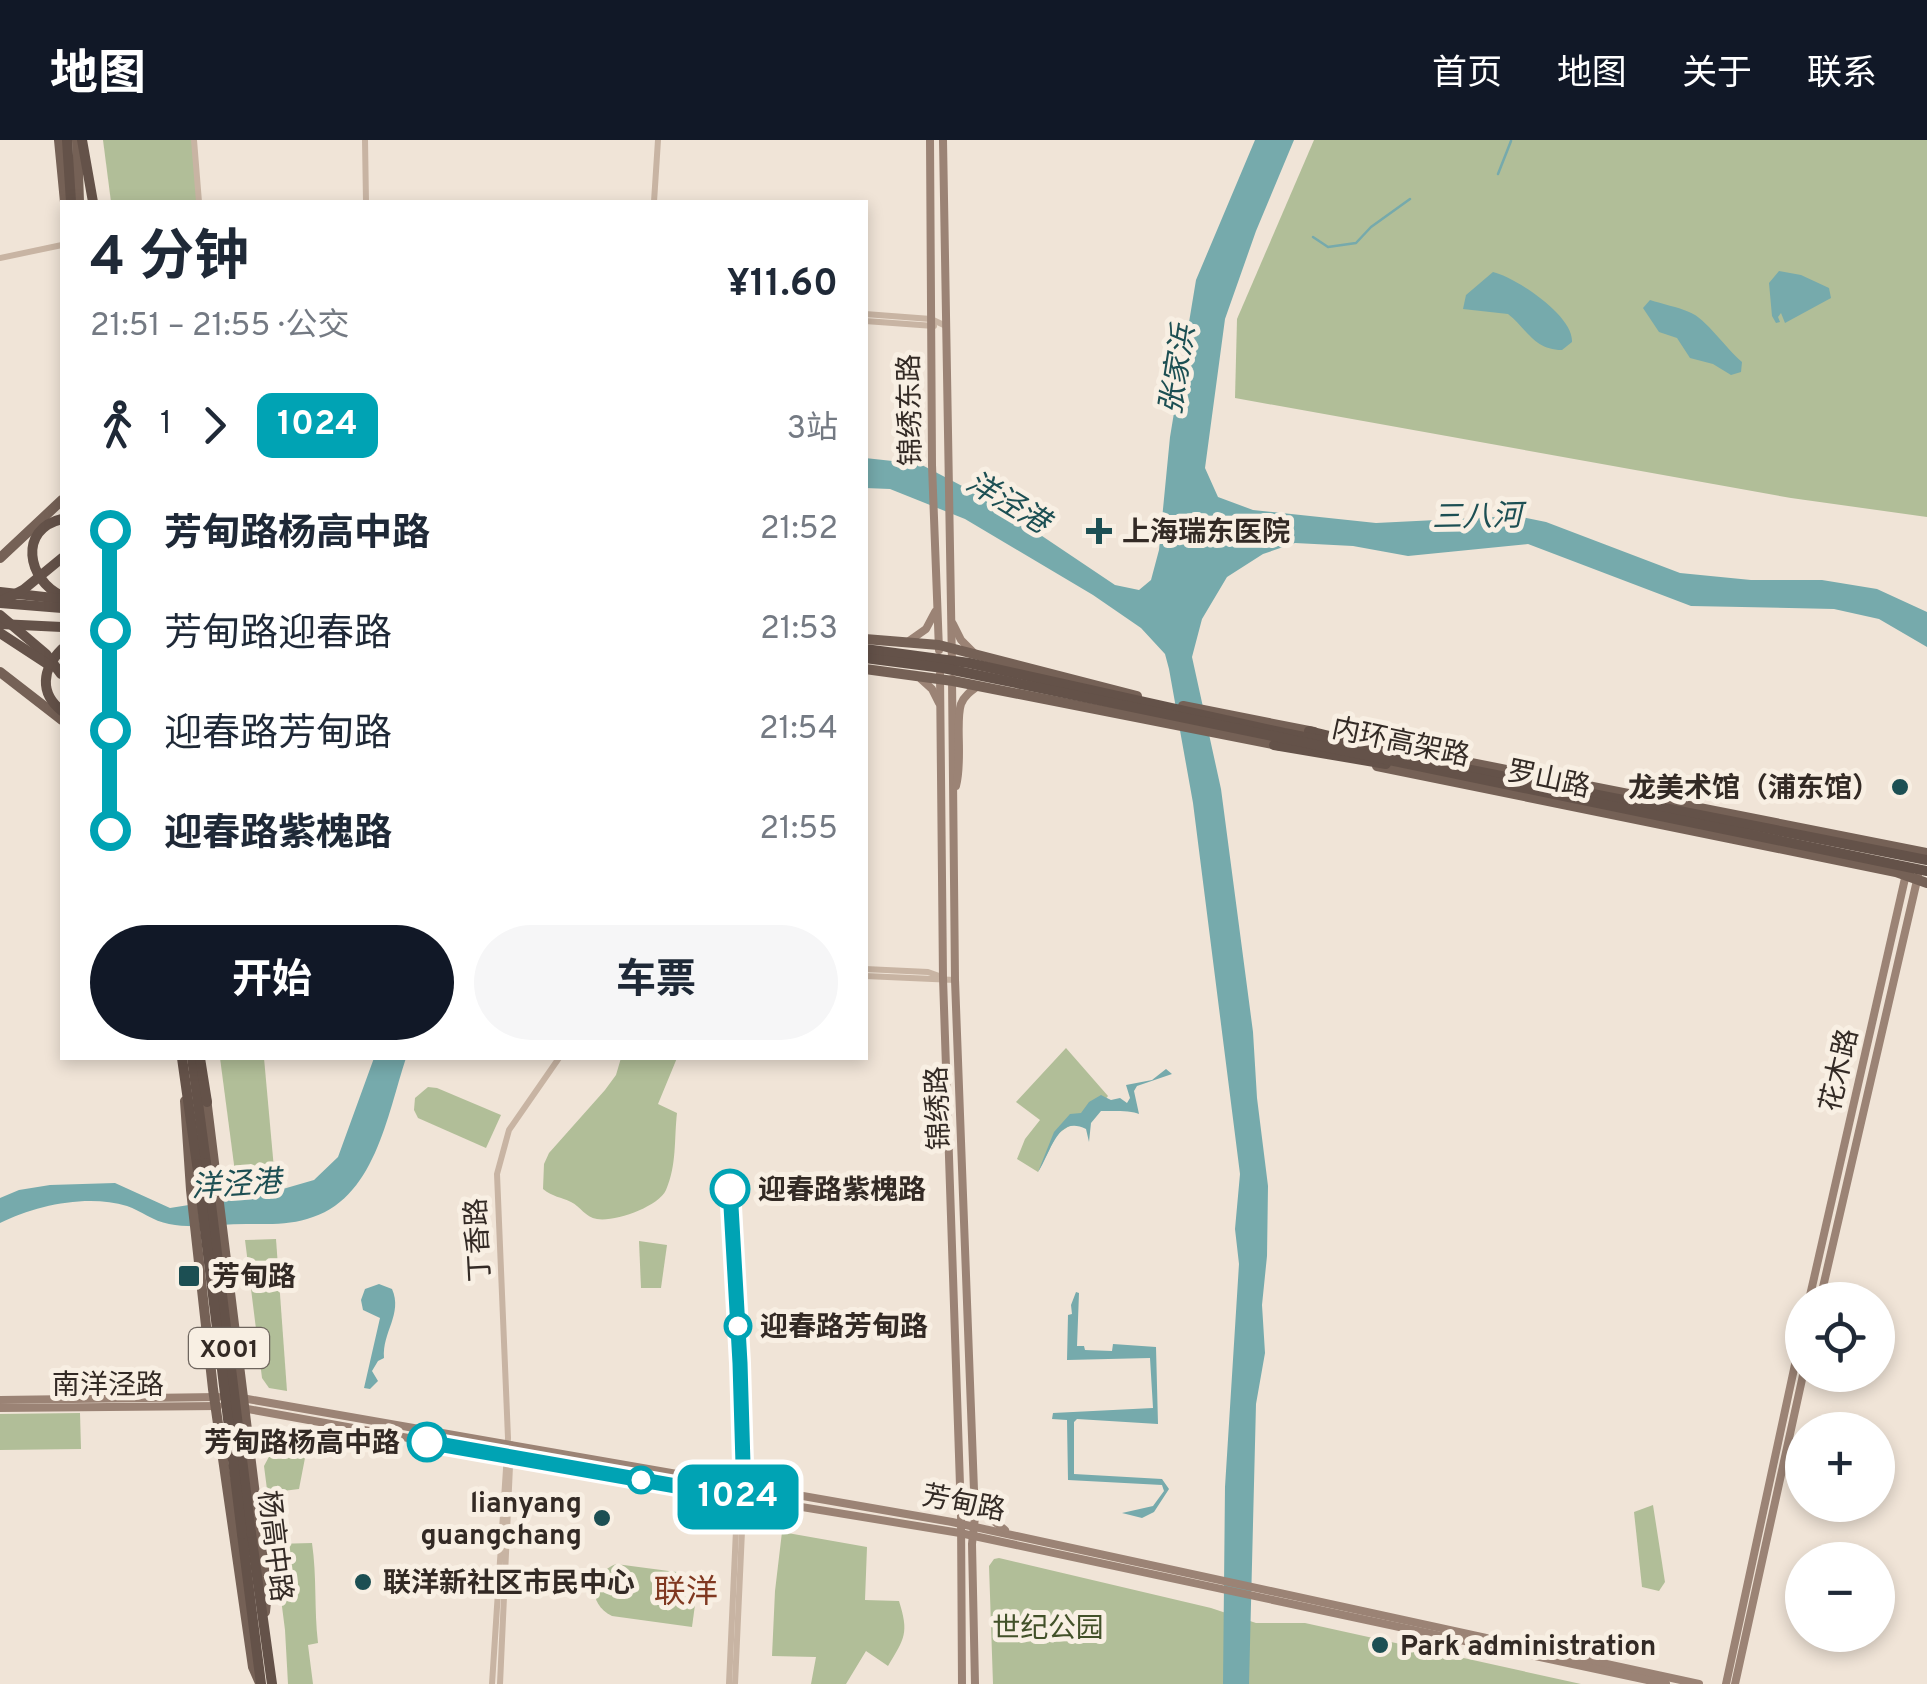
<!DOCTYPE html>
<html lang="zh">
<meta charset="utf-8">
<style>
:root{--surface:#fff;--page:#f6f6f7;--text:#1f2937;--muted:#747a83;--accent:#111827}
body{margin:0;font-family:Overpass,"Noto Sans SC",sans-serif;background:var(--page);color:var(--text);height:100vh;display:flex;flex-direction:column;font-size:38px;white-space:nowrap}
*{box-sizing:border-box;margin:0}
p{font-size:32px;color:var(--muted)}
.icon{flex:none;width:55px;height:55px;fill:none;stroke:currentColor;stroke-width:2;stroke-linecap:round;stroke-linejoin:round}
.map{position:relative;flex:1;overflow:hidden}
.details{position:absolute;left:60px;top:60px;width:808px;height:860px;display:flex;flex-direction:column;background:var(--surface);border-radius:0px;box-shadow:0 5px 15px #0003}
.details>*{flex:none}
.badge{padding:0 20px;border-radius:15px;font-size:35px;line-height:65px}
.buttons{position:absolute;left:1785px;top:1142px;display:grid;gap:20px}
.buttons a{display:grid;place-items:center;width:110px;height:110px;border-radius:50%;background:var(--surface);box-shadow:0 5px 15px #0003;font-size:50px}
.map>.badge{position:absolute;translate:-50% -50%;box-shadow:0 0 0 5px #fff}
.legs{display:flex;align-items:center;gap:15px;height:110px;padding:0 30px;font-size:32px}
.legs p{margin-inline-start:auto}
.head{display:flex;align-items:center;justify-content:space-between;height:170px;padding:0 30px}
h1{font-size:55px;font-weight:700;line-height:75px}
.cta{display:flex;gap:20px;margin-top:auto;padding:20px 30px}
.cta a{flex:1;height:115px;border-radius:60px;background:var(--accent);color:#fff;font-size:40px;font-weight:700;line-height:115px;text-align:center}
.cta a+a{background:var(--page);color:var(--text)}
ul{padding:0 30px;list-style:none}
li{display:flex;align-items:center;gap:35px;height:100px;font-size:38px}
li i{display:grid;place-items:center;width:15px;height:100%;margin:0 12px;background:currentColor}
li i::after{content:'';width:25px;height:25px;margin:-12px;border:8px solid;border-radius:50%;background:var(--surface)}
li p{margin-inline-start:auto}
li:first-child i{background:linear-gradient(#0000 50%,currentColor 0)}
li:last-child i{background:linear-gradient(currentColor 50%,#0000 0)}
header{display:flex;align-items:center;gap:60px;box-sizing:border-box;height:140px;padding:0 50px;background:var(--accent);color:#fff}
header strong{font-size:48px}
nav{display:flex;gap:55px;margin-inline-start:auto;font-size:35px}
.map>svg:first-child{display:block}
.green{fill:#b1be98}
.water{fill:#76aaac}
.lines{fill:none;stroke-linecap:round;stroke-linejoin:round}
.stream{stroke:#76aaac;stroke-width:2.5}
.tertiary{stroke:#c8b4a3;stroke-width:6}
.secondary{stroke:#9b8375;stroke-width:8}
.primary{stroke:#756156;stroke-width:10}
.trunk{stroke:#645249;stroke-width:10}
.trunk-bridge{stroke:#645249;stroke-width:10}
.line-1-casing{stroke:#fff;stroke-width:22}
.line-1{stroke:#00a3b4;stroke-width:15}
.poi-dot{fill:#1c4f53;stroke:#f8efe3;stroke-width:4}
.stop-1-dot{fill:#fff;stroke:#00a3b4;stroke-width:5}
.labels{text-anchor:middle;stroke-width:10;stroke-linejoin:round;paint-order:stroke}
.shield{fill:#f8efe3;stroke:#6e655e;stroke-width:2.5}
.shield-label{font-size:25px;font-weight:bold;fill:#332a25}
.street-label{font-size:28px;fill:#332a25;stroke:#f8efe3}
.poi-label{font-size:28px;font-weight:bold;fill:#332a25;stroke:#f8efe3;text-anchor:start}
.stop-label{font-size:28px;font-weight:bold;fill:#332a25;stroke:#f8efe3;text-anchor:start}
.park-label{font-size:28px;fill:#425129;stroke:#f8efe3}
.water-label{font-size:30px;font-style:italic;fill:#1c4f53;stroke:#f8efe3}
.quarter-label{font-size:32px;fill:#803820;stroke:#f8efe3}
</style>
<header>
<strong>地图</strong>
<nav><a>首页</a><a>地图</a><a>关于</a><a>联系</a></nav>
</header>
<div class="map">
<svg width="1927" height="1544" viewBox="0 0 1927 1544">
<rect width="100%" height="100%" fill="#f0e4d7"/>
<g class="green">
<polygon points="103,0 192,0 198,62 111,62"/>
<polygon points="1314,0 1927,0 1927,377 1791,358 1235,258 1237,179"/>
<polygon points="1066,908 1108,956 1100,966 1057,994 1038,1032 1017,1019 1025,999 1040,980 1016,962"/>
<polygon points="220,918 264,918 276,1051 238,1055"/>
<path d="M 621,918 L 684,918 L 677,918 L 658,964 L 677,973 C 674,999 677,1025 666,1050 C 658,1067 615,1082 597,1079 C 585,1077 581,1067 571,1062 C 561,1057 553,1057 543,1049 L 544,1024 L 549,1013 L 605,950 L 616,935 Z"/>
<polygon points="428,947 437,948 501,975 486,1008 418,978 414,970 415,958"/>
<polygon points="276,1099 287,1251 269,1248 262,1238 245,1100"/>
<polygon points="639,1101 667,1105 661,1148 641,1148"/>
<polygon points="80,1273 81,1309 0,1310 0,1274"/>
<polygon points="285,1287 310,1292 299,1349 275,1352 281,1395 273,1396 264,1326"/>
<polygon points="1653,1365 1665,1442 1659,1451 1642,1447 1634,1372"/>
<path d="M 782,1392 L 867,1407 L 865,1460 L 899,1461 C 909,1493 905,1498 888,1526 L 866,1511 L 846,1544 L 811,1544 L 816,1517 L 772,1516 L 775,1451 Z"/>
<path d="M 312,1403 C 317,1437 314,1469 318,1503 L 308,1505 L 313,1544 L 288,1544 L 285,1490 L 274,1404 Z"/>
<polygon points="999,1418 1211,1468 1256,1483 1305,1483 1581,1544 993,1544 989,1426 994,1419"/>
<path d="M 616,1424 L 699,1435 L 692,1487 L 612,1476 C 586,1463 591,1434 616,1424 Z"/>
</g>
<g class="water">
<polygon points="1255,0 1294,0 1256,91 1225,179 1205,328 1218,357 1253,370 1376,383 1517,376 1546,382 1680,433 1751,440 1822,440 1877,449 1927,472 1927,507 1879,479 1834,469 1691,466 1528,404 1408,416 1353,406 1295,403 1263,414 1227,437 1202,479 1192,517 1221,649 1253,892 1257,958 1268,1046 1267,1116 1262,1165 1265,1213 1256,1264 1249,1544 1223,1544 1225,1347 1239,1124 1235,1089 1240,1034 1193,663 1169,529 1165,514 1141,488 1093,455 965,379 890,349 865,348 865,318 920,324 987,359 1115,445 1139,450 1151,440 1159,410 1170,297 1196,140"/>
<polygon points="1779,131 1801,135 1829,148 1831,158 1785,183 1781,173 1778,177 1780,182 1776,183 1772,176 1769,143"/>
<path d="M 1493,132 C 1517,138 1574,176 1572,202 L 1562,210 C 1534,210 1527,189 1508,174 L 1463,169 L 1466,155 Z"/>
<path d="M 1650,160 C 1662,164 1678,167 1689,172 C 1706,178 1726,209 1742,222 L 1741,232 L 1731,235 L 1713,224 L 1690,218 L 1677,198 L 1659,192 L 1643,168 Z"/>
<path d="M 374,918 L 406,918 C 387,975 375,1061 307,1079 C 288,1085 265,1084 246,1084 C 221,1084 193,1089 169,1084 C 153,1081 141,1071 127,1066 C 88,1054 36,1065 0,1083 L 0,1058 L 19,1050 L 50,1045 L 115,1043 L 170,1068 L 276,1051 L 314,1040 L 338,1017 Z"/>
<path d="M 1166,929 L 1172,934 L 1137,946 L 1134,951 L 1139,974 C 1132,970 1109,971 1101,971 L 1091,983 L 1089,1002 L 1086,989 C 1057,974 1051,1013 1038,1032 L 1054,992 L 1070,974 L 1081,973 L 1089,962 L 1101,955 L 1111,960 L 1120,958 L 1127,963 L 1130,958 L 1126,945 L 1152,940 Z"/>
<path d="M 379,1144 L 392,1149 C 403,1174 382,1192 384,1218 L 378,1221 L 372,1231 L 378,1241 L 370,1249 L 364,1248 L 380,1178 L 363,1170 L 361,1160 L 365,1149 Z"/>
<polygon points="1076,1152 1079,1153 1077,1206 1084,1206 1085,1210 1112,1211 1113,1204 1156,1207 1158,1284 1077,1279 1074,1282 1074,1334 1162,1339 1169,1349 1154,1372 1142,1378 1122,1373 1153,1366 1164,1351 1162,1345 1068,1340 1067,1280 1052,1279 1053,1273 1153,1268 1150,1218 1067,1220 1068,1175 1072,1174 1071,1165"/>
</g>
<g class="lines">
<g class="stream">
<polyline points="1498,34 1511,1"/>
<polyline points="1313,97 1328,107 1356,103 1371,87 1410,59"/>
</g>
<g class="tertiary">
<polyline points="194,0 199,62"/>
<polyline points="365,0 366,62"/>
<polyline points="654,62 658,0"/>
<polyline points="0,118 62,105"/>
<polyline points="865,174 931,179 946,186"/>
<polyline points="865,181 934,186"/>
<polyline points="865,829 928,832 942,837"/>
<polyline points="865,836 955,840"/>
<polyline points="492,1544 508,1298 497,1034 509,990 559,918"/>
<polyline points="500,1544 511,1304"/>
<polyline points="729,1544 738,1346"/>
<polyline points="735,1544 744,1347"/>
</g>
<g class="secondary">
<polyline points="930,0 932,325 939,510"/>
<polyline points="943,0 952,525"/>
<polyline points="953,484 961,500 974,513"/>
<polyline points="909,501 926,489 935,472"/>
<polyline points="940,534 943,838 961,1375 962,1544"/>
<polyline points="921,539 932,549 939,563"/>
<polyline points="952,539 955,840 975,1377 972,1404 975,1544"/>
<path d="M 956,646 C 963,620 955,582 961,564 C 964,556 971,551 978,546"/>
<polyline points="1809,1160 1906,734"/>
<polyline points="1820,1160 1918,736"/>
<polyline points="242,1258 952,1382 1699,1544"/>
<polyline points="0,1260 218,1257"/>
<polyline points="0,1268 218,1266"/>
<polyline points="242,1268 674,1346 960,1393 1666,1544"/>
<polyline points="977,1354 990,1378 1005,1390"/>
<polyline points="1726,1544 1802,1192"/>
<polyline points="1735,1544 1803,1235"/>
</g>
<g class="primary">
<polyline points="59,0 65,62"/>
<polyline points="77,0 79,62"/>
<polyline points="0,418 62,360"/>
<polyline points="865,499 939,505 1137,556"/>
<polyline points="865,529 953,541 1282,606"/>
<polyline points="0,532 62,580"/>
<polyline points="1183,566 1314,592"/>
<polyline points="1365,602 1927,713"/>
<polyline points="1377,626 1896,732 1927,743"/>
<polyline points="206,958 267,1452 265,1472"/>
<polyline points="185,961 191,1050 213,1249 253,1527 260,1543"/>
</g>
<g class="trunk">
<polyline points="67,0 71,62"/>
<path d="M 62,379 C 18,389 27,440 62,456"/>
<polyline points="0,452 62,459"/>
<polyline points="0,463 62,468"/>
<polyline points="0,484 62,487"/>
<path d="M 62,509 C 42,529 39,553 62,571"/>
<polyline points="1309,591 1371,606"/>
<polyline points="1274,605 1386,624"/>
<polyline points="182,918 197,1024"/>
<polyline points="192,918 206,1023"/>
<polyline points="200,918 207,962"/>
<polyline points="251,1393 272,1544"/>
<polyline points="242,1394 261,1544"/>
</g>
<g class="trunk-bridge">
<polyline points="82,0 93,62"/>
<polyline points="0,462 23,450 62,418"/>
<polyline points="0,475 46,514 61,534"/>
<polyline points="0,493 49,525"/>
<polyline points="865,509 969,523 1284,593 1927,720"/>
<polyline points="865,518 943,528 1927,731"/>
<polyline points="206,1023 251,1393"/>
<polyline points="197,1024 242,1394"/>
</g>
</g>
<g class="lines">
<defs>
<polyline id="line-1" points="427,1302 744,1358 740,1223 730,1049"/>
</defs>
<use href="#line-1" class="line-1-casing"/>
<use href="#line-1" class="line-1"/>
</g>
<g class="poi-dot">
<path d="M1094 376h10v10h10v10h-10v10h-10v-10h-10v-10h10z"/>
<circle cx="1900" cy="647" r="10"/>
<rect x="177" y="1124" width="24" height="24" rx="5"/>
<circle cx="602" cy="1378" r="10"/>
<circle cx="363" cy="1442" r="10"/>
<circle cx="1380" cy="1505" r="10"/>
</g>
<g class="stop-1-dot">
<circle cx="730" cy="1049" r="18"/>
<circle cx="738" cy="1186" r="12"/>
<circle cx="427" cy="1302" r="18"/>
<circle cx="641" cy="1340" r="12"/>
</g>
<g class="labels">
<rect class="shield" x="189" y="1188" width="80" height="40" rx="8"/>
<g class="shield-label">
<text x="229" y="1217">X001</text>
</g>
<g class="street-label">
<text transform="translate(909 270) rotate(-91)" y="10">锦绣东路</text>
<text transform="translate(1401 601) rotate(12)" y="10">内环高架路</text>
<text transform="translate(1549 638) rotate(12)" y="10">罗山路</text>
<text transform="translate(1838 930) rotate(-77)" y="10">花木路</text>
<text transform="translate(937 968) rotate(-92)" y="10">锦绣路</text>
<text transform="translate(477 1100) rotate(-93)" y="10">丁香路</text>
<text x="108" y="1254">南洋泾路</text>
<text transform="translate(964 1362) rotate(11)" y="10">芳甸路</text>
<text transform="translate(276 1406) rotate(83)" y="10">杨高中路</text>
</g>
<g class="poi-label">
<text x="1122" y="401">上海瑞东医院</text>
<text x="1880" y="657" text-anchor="end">龙美术馆（浦东馆）</text>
<text x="212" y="1146">芳甸路</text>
<text x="582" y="1372" text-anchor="end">lianyang<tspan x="582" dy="32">guangchang</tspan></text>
<text x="383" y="1452">联洋新社区市民中心</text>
<text x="1400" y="1515">Park administration</text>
</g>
<g class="stop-label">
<text x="758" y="1059">迎春路紫槐路</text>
<text x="760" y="1196">迎春路芳甸路</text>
<text x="400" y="1312" text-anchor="end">芳甸路杨高中路</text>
</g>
<g class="park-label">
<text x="1048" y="1497">世纪公园</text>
</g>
<g class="water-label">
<text transform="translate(1177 230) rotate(-81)" y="10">张家浜</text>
<text transform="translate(1008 362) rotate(31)" y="10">洋泾港</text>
<text transform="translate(1477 376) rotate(-1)" y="10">三八河</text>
<text transform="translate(236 1044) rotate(-4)" y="10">洋泾港</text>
</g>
<g class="quarter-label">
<text x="686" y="1462">联洋</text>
</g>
</g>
</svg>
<div class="buttons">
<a><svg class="icon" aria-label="locate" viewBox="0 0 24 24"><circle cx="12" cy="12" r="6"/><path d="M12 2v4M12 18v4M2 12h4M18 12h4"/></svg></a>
<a>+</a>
<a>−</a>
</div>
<b class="badge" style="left:738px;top:1357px;background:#00a3b4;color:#fff">1024</b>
<section class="details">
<div class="head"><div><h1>4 分钟</h1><p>21:51 – 21:55 · 公交</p></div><b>¥11.60</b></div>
<div class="legs"><svg class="icon" aria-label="walk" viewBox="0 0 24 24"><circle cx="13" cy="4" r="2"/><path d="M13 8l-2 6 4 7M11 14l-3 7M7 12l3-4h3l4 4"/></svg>1<svg class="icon" aria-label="forward" viewBox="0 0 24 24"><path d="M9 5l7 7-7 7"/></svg><b class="badge" style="background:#00a3b4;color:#fff">1024</b><p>3站</p></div>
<ul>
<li><i style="color:#00a3b4"></i><b>芳甸路杨高中路</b><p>21:52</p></li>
<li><i style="color:#00a3b4"></i><span>芳甸路迎春路</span><p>21:53</p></li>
<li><i style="color:#00a3b4"></i><span>迎春路芳甸路</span><p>21:54</p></li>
<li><i style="color:#00a3b4"></i><b>迎春路紫槐路</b><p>21:55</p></li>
</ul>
<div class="cta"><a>开始</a><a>车票</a></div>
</section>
</div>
